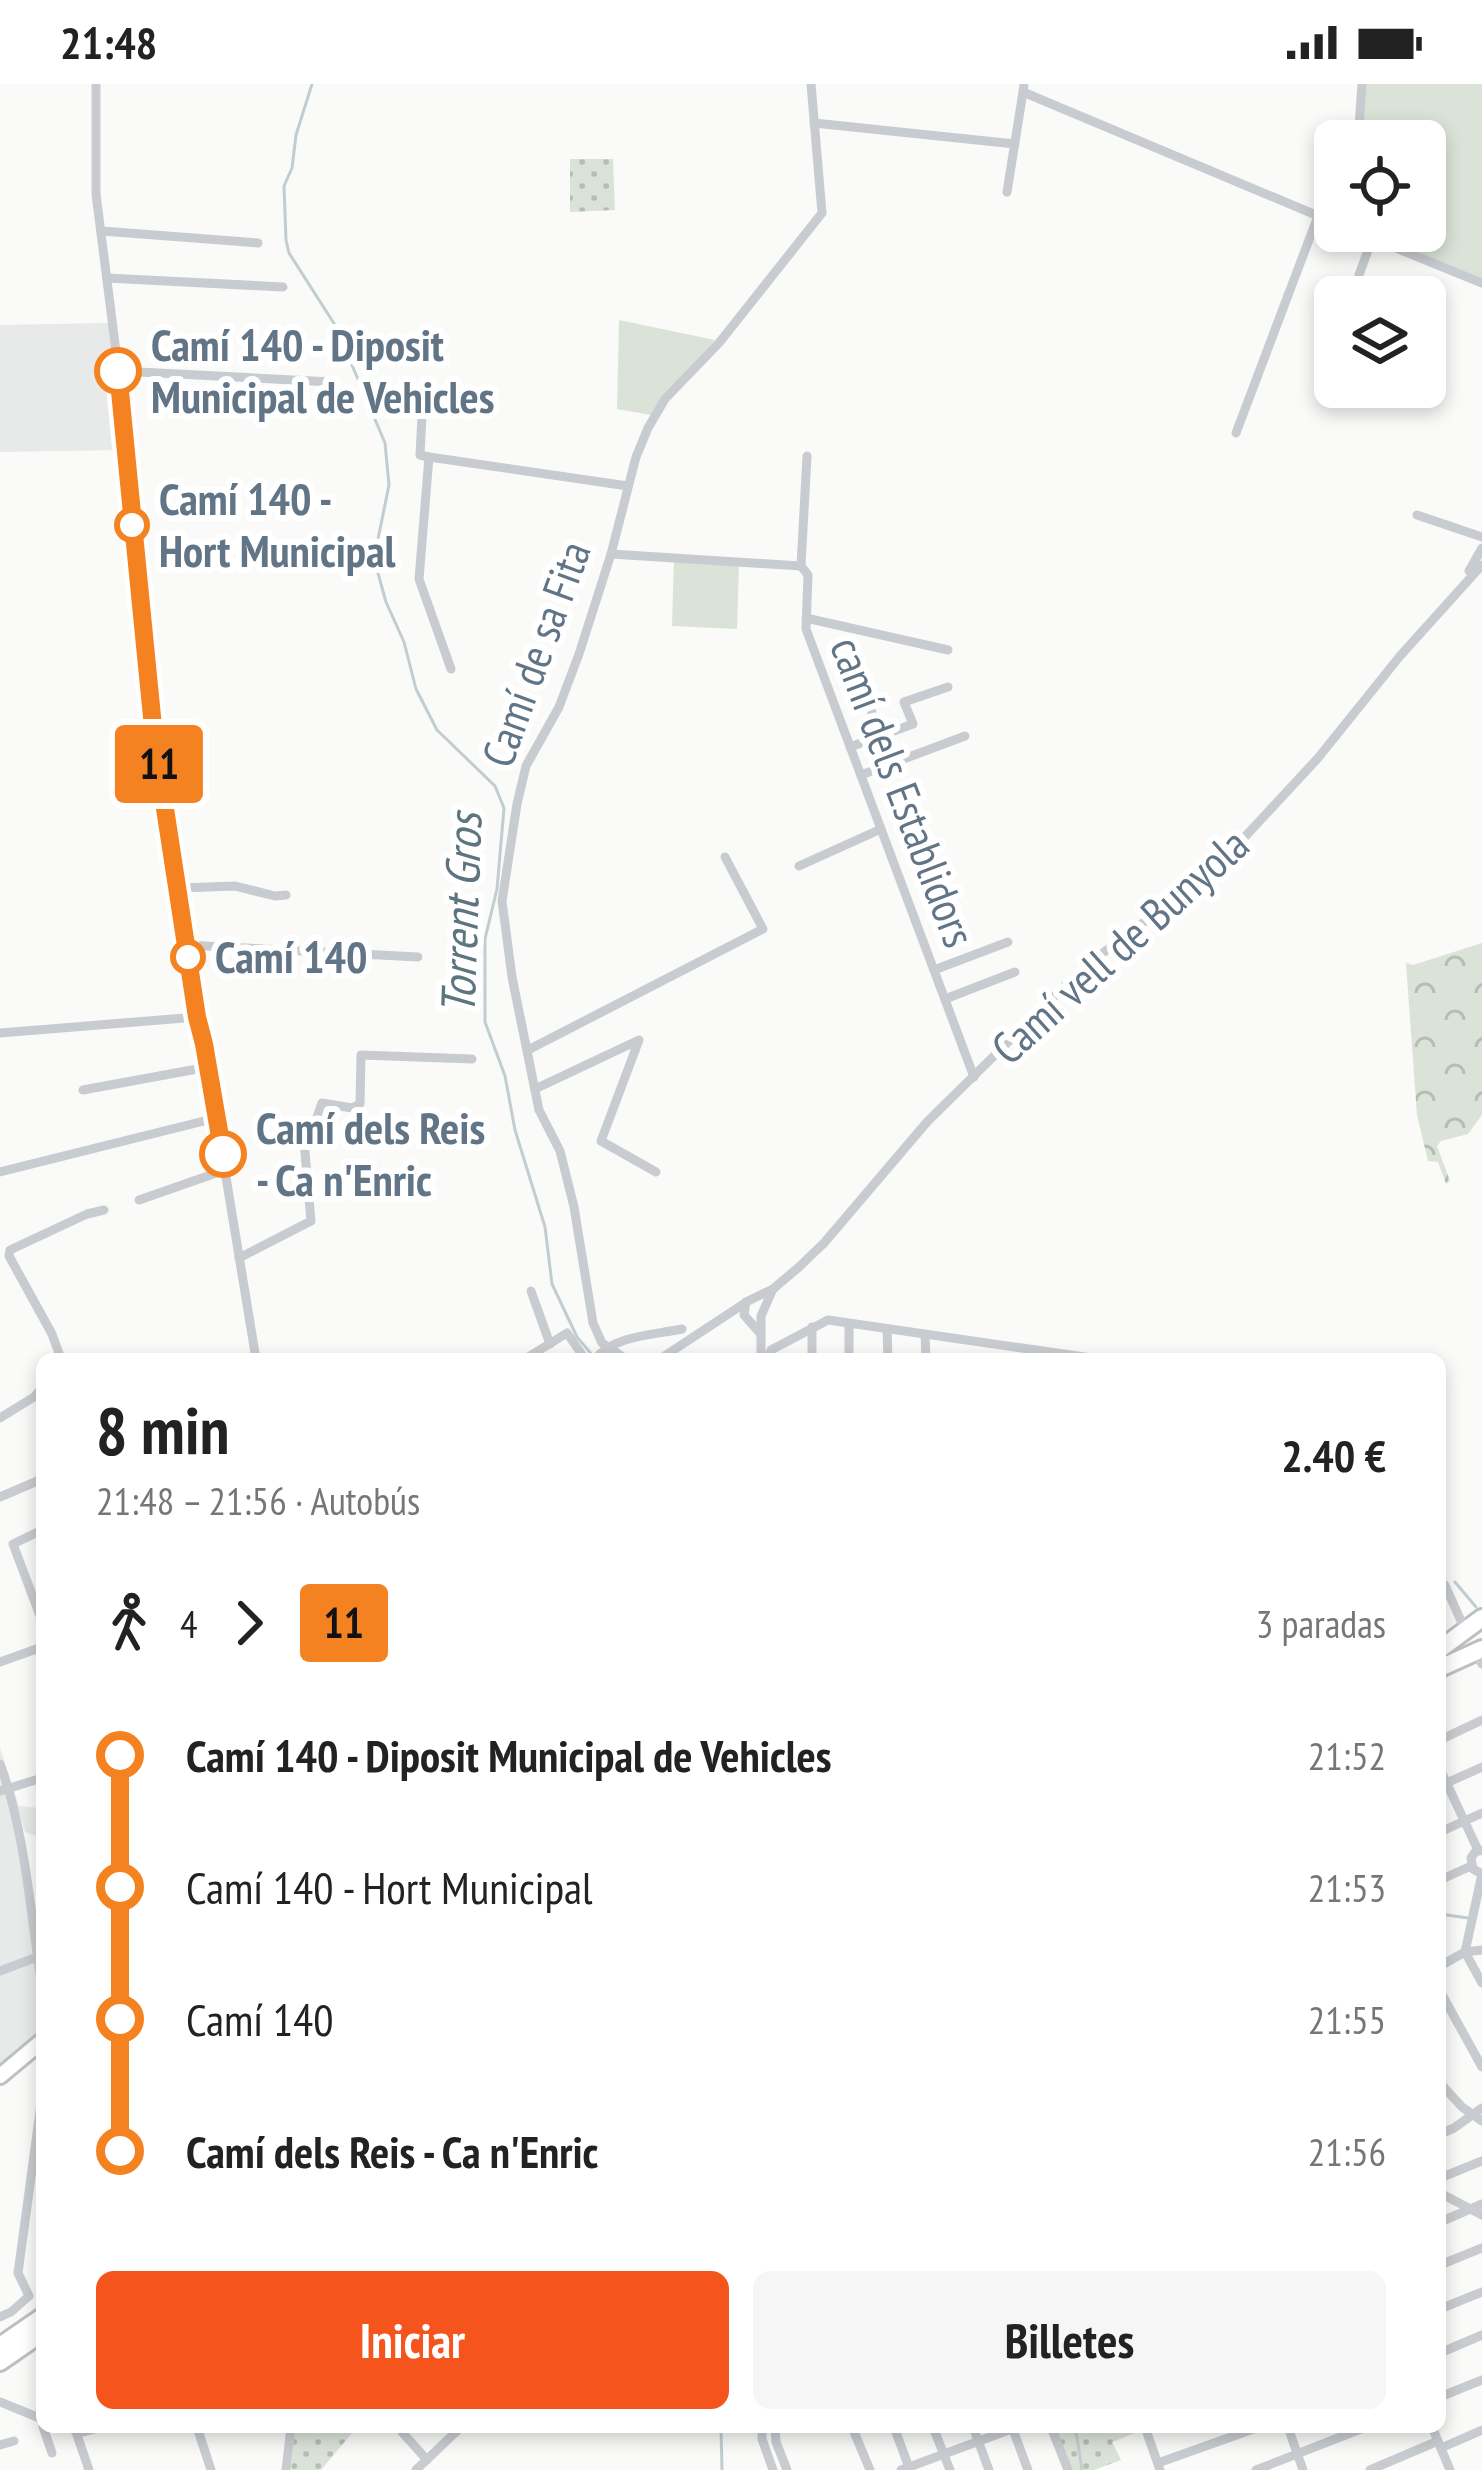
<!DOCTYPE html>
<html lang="es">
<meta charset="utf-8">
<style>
:root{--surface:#fff;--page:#f6f6f6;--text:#222;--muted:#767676;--accent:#f5551d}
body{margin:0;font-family:"PT Sans Narrow",sans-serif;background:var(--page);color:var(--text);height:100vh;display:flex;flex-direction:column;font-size:45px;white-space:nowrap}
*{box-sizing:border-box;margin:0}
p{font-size:39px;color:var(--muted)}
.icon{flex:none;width:66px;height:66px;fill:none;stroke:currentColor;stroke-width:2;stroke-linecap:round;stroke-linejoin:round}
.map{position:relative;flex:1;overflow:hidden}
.side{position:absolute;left:36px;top:1269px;width:1410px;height:1080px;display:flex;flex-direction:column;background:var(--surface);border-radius:18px;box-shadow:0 6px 18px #0003}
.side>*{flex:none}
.badge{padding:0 24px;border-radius:9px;font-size:42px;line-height:78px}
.controls{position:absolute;left:1314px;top:36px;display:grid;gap:24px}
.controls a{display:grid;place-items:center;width:132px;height:132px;border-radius:18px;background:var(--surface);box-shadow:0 6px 18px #0003;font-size:60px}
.map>.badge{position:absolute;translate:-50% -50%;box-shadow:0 0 0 6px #fff}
.legs{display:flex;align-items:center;gap:18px;height:132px;padding:0 60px;font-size:39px}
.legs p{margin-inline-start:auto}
.head{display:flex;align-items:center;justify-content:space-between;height:204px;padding:0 60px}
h1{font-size:66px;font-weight:600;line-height:90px}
.primary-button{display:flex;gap:24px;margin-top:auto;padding:24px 60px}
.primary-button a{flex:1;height:138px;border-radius:18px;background:var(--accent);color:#fff;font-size:48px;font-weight:600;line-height:138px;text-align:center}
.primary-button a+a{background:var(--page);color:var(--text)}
ul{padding:0 60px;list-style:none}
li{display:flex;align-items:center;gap:42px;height:132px;font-size:45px}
li i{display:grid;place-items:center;width:18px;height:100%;margin:0 15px;background:currentColor}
li i::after{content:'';width:30px;height:30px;margin:-15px;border:9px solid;border-radius:50%;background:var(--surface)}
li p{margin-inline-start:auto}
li:first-child i{background:linear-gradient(#0000 50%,currentColor 0)}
li:last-child i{background:linear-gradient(currentColor 50%,#0000 0)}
.status{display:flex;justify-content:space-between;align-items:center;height:84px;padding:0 60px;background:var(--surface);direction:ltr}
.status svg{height:33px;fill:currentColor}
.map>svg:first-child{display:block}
.built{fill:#e8e9e9}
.grass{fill:url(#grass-dots)}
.forest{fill:url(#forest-crowns)}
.pitch{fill:#dbe3d8}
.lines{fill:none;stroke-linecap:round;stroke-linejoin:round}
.stream{stroke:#c2cdd2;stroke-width:3}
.major-casing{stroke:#bdc1c5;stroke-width:20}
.highway-casing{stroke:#bcc0c3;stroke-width:22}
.minor{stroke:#c8ccd0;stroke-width:9}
.major{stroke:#fff;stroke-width:14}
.highway{stroke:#fff;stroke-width:16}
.line-1-casing{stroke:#fff;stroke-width:27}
.line-1{stroke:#f58220;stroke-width:18}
.stop-1-dot{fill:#fff;stroke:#f58220;stroke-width:6}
.labels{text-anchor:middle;stroke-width:12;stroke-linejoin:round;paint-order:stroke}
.stop-label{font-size:45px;font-weight:bold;fill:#627586;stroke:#fff;text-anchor:start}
.street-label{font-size:45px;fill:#627586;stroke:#fff}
.water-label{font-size:48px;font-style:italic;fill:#5d757e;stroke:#fff}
</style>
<div class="status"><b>21:48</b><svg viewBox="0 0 49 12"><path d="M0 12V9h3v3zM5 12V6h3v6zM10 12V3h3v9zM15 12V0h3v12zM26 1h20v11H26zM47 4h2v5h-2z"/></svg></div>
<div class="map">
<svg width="1482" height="2386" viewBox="0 0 1482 2386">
<defs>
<pattern id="grass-dots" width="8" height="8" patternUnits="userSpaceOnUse" patternTransform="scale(3)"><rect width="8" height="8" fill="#dbe3d8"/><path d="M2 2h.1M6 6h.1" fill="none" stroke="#b5bdb5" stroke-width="1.8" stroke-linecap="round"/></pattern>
<pattern id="forest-crowns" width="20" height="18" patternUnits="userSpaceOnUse" patternTransform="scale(3)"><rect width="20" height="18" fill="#dbe3d8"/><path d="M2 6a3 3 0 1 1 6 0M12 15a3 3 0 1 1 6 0" fill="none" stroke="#b5bdb5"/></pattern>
</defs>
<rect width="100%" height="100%" fill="#fafaf8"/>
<g class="built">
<polygon points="109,239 125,366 0,368 0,241"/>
<polygon points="0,1664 19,1722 39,1724 42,1718 42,1754 25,1748 20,1731 42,1871 42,1957 0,1992"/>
</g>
<g class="grass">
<polygon points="613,75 615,126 570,128 570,75"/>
<polygon points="295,2343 357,2343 321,2386 291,2386"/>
<polygon points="1055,2343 1133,2343 1135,2349 1112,2358 1121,2376 1094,2386 1072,2386"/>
</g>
<polygon class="forest" points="1482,859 1482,1031 1468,1050 1441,1057 1437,1062 1450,1097 1446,1100 1438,1078 1428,1077 1417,1031 1406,879 1413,881"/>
<g class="pitch">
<polygon points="1366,0 1482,0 1482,197 1364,147 1425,147 1425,57 1360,57"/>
<polygon points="619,236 715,256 651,331 617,325"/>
<polygon points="674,476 739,480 737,545 672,542"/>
</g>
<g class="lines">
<g class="stream">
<polyline points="312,0 296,51 292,84 284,102 286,156 289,169 335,241 385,359 389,401 378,455 376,482 386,518 404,558 416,605 437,646 495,702 504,724 497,805 485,855 485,938 505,992 515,1046 545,1143 552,1200 577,1253 594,1273"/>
<polyline points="1455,1498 1476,1523"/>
<polyline points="1440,1517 1443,1528 1440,1540"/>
<polyline points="1440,1830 1468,1834"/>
<polyline points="721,2343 722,2386"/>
<polyline points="1073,2343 1077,2353 1082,2386"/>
</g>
<defs>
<polyline id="major" points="0,1992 42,1957"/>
<g id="highway">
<polyline points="1440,1565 1482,1534"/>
<polyline points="1440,1584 1482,1565"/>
<polyline points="0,2262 42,2233"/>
<polyline points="0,2278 42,2249"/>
</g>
</defs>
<use href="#major" class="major-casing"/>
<use href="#highway" class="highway-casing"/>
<g class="minor">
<polyline points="96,0 96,110 128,362 125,367 154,653 197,933 204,960 256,1275"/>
<polyline points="1024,0 1023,8 1335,139"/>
<polyline points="814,39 1015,60"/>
<polyline points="1358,57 1362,0"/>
<polyline points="1007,108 1023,8"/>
<polyline points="102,147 258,159"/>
<polyline points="1354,147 1482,199"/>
<polyline points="1359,191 1372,155"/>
<polyline points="107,194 283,203"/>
<polyline points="119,287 332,298"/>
<polyline points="389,306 423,312 420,371 429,373"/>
<polyline points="1236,349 1318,132"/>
<polyline points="807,372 801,482 808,491 806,545 974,993"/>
<polyline points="1417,431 1482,453"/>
<polyline points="611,470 801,482"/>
<polyline points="1469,487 1482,464"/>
<polyline points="806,534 948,566"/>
<polyline points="850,571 881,652"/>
<polyline points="451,585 419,495 429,373 628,402"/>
<polyline points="850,663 913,640 904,618 948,603"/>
<polyline points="861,691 965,652"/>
<polyline points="799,782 881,745"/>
<polyline points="179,804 235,802 275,812 286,811"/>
<polyline points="186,861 418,873"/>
<polyline points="934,886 1008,858"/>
<polyline points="945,915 1015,888"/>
<polyline points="0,949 197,933"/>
<polyline points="528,966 763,845 725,773"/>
<polyline points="535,1005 639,956 601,1057 656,1088"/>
<polyline points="83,1006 208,983"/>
<polyline points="0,1088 216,1034"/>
<polyline points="139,1116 225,1086"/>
<polyline points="239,1174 311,1137 304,1057 311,1050 322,1019 352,1024 360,1020 361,971 472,975"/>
<polyline points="531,1207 550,1260"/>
<polyline points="746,1218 744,1231 759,1248"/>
<polyline points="812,1243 812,1275"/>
<polyline points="887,1245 888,1275"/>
<polyline points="925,1250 926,1275"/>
<polyline points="61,1275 52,1250 9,1172 10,1166 87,1130 104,1126"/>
<polyline points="525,1275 567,1249 585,1275"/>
<path d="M 595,1275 C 615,1251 653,1251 682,1245"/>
<polyline points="626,1275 602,1259 593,1239 574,1123 560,1067 539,1026 512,893 502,817 517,720 526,682 559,623 579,570 611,470 636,373 648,344 665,315 719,259 822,129 811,0"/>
<polyline points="660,1275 748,1217 773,1205 799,1183 824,1159 927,1038 1070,897 1100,871 1216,784 1318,674 1400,572 1482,481"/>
<polyline points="761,1275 761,1232 773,1205"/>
<polyline points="768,1275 771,1266 828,1236 1098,1275"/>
<polyline points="849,1275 849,1240"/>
<polyline points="0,1334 34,1313 42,1304"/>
<polyline points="0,1413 42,1395"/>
<polyline points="42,1446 13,1460 42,1537"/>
<polyline points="1445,1501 1461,1537"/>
<polyline points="1480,1577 1482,1580"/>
<polyline points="0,1578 42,1563"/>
<polyline points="1440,1656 1482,1636"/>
<path d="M 0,1680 C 26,1750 30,1829 42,1902"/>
<polyline points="1440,1685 1478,1766"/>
<polyline points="1440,1702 1482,1683"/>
<polyline points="0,1707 42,1694"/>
<polyline points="1440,1748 1482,1729"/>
<polyline points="1482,1766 1475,1768 1471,1774 1473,1785 1482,1790 1465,1868 1482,1899"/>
<polyline points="1440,1796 1471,1782"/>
<polyline points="1440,1882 1465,1868 1482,1866"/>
<polyline points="0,1887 37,1873"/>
<polyline points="1440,1907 1482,1983"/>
<polyline points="1440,1999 1462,2023 1482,2037"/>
<polyline points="1440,2050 1454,2044 1482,2024"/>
<polyline points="1440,2094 1482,2077"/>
<polyline points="1440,2109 1482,2131"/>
<polyline points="1440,2138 1482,2120"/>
<polyline points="1440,2181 1482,2164"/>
<polyline points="1440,2225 1482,2208"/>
<polyline points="0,2233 11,2228 29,2212 18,2189 42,2012"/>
<polyline points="1440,2269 1482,2251"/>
<polyline points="1440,2313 1482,2296"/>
<polyline points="0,2318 42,2335"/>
<polyline points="43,2343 52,2369"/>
<polyline points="64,2343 83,2348 102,2343"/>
<polyline points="197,2343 211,2386"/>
<polyline points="762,2343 762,2355 773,2386"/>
<polyline points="775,2343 776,2358 787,2386"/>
<polyline points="852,2343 870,2386"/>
<polyline points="894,2343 910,2386"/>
<polyline points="933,2343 950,2386"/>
<polyline points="973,2343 989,2386"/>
<polyline points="1012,2343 1028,2386"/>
<polyline points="1051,2343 1068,2386"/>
<polyline points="1145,2343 1160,2386"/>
<polyline points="1288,2343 1303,2386"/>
<polyline points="1432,2343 1450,2386"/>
<polyline points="76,2348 89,2386"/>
<polyline points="402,2348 427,2376"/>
<polyline points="0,2361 14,2357"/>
<polyline points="1441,2364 1482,2346"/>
<polyline points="1158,2379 1259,2343"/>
<polyline points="286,2386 291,2343"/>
<polyline points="416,2386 461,2343"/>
<polyline points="901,2386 1017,2343"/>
<polyline points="1256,2386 1366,2343"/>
<polyline points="1370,2386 1438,2357"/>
</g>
<use href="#major" class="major"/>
<use href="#highway" class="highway"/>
</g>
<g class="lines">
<defs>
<polyline id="line-1" points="118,287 154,653 197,933 204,960 223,1070"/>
</defs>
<use href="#line-1" class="line-1-casing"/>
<use href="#line-1" class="line-1"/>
</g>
<g class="stop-1-dot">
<circle cx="118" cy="287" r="21"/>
<circle cx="132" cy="441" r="15"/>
<circle cx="188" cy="873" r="15"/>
<circle cx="223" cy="1070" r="21"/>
</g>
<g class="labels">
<g class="stop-label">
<text x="151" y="277">Camí 140 - Diposit<tspan x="151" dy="52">Municipal de Vehicles</tspan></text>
<text x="159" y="431">Camí 140 -<tspan x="159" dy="52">Hort Municipal</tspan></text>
<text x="215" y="889">Camí 140</text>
<text x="256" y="1060">Camí dels Reis<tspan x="256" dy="52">- Ca n'Enric</tspan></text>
</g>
<g class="street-label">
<text transform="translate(536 570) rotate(-70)" y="16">Camí de sa Fita</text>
<text transform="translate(903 708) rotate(69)" y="16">camí dels Establidors</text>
<text transform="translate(1120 862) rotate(-42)" y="16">Camí vell de Bunyola</text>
</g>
<g class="water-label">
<text transform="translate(461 830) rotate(-88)" y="17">Torrent Gros</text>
</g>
</g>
</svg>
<div class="controls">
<a><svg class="icon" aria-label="locate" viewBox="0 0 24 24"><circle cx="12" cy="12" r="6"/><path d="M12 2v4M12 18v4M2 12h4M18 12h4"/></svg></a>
<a><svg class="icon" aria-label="layers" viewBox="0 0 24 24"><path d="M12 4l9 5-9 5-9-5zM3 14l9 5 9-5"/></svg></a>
</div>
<b class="badge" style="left:159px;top:680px;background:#f58220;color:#111">11</b>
<section class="side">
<div class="head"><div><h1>8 min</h1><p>21:48 – 21:56 · Autobús</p></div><b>2.40 €</b></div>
<div class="legs"><svg class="icon" aria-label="walk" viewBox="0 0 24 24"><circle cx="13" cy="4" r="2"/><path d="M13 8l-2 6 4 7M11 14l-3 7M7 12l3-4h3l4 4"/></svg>4<svg class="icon" aria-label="forward" viewBox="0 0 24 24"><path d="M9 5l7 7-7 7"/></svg><b class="badge" style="background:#f58220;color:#111">11</b><p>3 paradas</p></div>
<ul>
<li><i style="color:#f58220"></i><b>Camí 140 - Diposit Municipal de Vehicles</b><p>21:52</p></li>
<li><i style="color:#f58220"></i><span>Camí 140 - Hort Municipal</span><p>21:53</p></li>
<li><i style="color:#f58220"></i><span>Camí 140</span><p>21:55</p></li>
<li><i style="color:#f58220"></i><b>Camí dels Reis - Ca n'Enric</b><p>21:56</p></li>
</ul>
<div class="primary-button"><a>Iniciar</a><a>Billetes</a></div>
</section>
</div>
